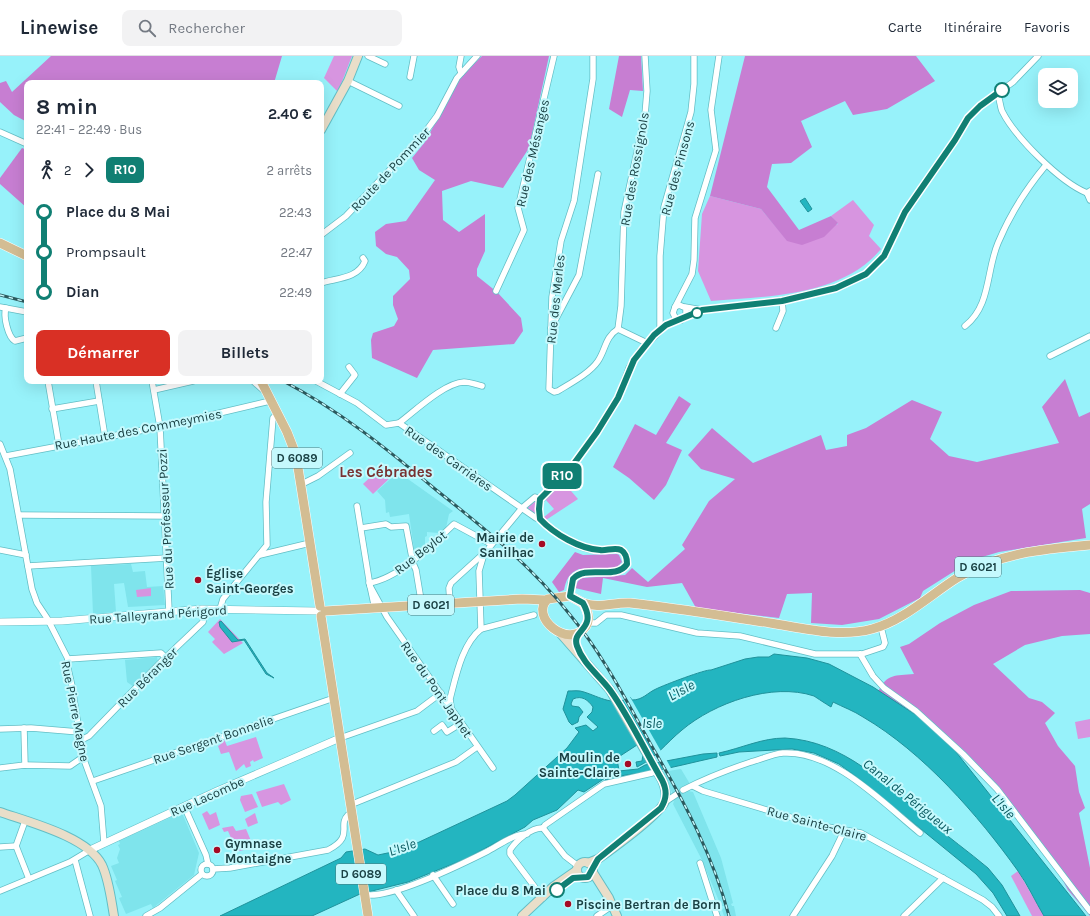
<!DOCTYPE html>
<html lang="fr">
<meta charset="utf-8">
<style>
:root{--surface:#fff;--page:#f2f2f3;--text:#1f2937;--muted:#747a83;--line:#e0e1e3;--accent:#d93025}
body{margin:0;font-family:Karla,sans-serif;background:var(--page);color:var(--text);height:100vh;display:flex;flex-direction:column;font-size:15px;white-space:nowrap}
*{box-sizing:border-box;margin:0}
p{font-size:13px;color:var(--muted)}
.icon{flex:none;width:22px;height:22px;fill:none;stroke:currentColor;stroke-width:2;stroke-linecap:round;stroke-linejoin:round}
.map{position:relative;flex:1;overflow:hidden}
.details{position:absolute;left:24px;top:24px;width:300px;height:304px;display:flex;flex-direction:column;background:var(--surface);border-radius:8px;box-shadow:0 4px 16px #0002}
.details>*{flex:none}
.badge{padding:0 8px;border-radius:6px;font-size:14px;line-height:26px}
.buttons{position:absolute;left:1038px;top:12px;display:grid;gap:8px}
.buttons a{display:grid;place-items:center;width:40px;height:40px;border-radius:8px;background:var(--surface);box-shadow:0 4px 16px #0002;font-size:20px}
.map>.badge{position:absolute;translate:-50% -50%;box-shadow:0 0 0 2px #fff}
.legs{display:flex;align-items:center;gap:6px;height:44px;padding:0 12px;font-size:13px}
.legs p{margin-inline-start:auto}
.headline{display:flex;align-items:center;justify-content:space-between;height:68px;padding:0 12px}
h1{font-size:22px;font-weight:700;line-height:30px}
.primary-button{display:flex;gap:8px;margin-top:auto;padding:8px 12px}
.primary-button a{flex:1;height:46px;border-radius:8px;background:var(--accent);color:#fff;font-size:16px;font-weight:700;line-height:46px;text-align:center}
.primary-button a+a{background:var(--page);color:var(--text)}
ul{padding:0 12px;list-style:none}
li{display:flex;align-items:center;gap:14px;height:40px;font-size:15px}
li i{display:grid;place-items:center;width:6px;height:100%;margin:0 5px;background:currentColor}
li i::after{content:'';width:10px;height:10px;margin:-5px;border:3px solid;border-radius:50%;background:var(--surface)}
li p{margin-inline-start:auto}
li:first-child i{background:linear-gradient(#0000 50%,currentColor 0)}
li:last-child i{background:linear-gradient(currentColor 50%,#0000 0)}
header{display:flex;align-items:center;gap:24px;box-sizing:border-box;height:56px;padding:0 20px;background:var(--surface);border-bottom:1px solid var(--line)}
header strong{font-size:19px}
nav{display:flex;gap:22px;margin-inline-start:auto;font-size:14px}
.search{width:280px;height:36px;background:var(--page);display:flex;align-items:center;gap:10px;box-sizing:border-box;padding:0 14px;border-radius:8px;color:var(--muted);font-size:15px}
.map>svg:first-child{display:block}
.built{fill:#7fe4ec}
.green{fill:#d795e0}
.forest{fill:#c77ed2}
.water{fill:#23b5c0;stroke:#20929b}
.pier{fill:#97f2fa}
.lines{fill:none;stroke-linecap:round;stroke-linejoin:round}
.minor-casing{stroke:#63bec5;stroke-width:7}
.tertiary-casing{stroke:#63bec5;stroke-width:8}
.secondary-casing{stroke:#63bec5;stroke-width:10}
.primary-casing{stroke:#fff;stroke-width:10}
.minor{stroke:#fff;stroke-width:5.5}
.tertiary{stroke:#fff;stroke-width:7}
.secondary{stroke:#e9dec9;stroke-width:8}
.primary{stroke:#d3bd93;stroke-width:9}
.rail-casing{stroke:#2c5a5e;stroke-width:3}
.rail{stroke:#c5f9fd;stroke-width:1.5;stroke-dasharray:4.5;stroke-linecap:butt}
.line-1-casing{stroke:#fff;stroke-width:9}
.line-1{stroke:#107f73;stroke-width:6}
.stop-1-dot{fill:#fff;stroke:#107f73;stroke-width:2}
.poi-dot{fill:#a50a23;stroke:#c5f9fd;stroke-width:1.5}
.labels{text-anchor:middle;stroke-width:4;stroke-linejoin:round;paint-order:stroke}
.shield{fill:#c5f9fd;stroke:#4d787c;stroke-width:1}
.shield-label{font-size:12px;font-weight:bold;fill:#1a4144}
.street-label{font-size:13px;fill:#1a4144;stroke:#c5f9fd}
.poi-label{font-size:13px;font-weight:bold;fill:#1a4144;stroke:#c5f9fd;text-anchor:start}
.stop-label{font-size:13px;font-weight:bold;fill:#1a4144;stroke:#c5f9fd;text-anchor:end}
.water-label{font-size:14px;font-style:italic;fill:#06575d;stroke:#c5f9fd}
.quarter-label{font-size:15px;font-weight:bold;fill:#783131;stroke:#c5f9fd}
</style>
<header>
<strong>Linewise</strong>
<div class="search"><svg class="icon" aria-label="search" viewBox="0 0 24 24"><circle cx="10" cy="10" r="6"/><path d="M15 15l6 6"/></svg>Rechercher</div>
<nav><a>Carte</a><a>Itinéraire</a><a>Favoris</a></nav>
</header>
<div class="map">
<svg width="1090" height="860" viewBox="0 0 1090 860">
<rect width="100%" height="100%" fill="#97f2fa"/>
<g class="built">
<polygon points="398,416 453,455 449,458 446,472 438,477 427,476 427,480 425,481 425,491 414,493 409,458 390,461 389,456 386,457 385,444 377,435"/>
<polygon points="131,508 133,516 145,515 147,531 163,530 165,549 128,551 124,527 114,528 116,556 93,558 91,510"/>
<polygon points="157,601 158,606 134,631 127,626 125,604"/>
<polygon points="681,713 690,728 685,736 688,735 693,736 721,802 733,847 731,848 732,850 734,850 736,860 724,860 722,854 724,852 724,850 721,850 702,804 673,748 675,742 661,716"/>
<polygon points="178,758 183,759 199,797 194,819 153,852 151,848 126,858 119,842 122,841 115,825 117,824 111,810 119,807 117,802 120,793 118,789 120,788 119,785"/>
</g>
<g class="green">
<polygon points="334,0 352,0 338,36 324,22"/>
<path d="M 710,140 L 761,153 L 787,184 L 838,168 L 831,160 L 853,144 L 874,169 L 869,180 L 881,193 C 841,241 768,240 711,245 L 698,215 L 702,158 Z"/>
<polygon points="382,410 392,420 373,438 363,428"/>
<polygon points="564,427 578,443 546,464 544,461 554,453 545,443"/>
<polygon points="535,444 537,459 535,460 528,455 528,450"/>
<polygon points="151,532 151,540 137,541 136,534"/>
<polygon points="220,563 243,587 224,598 212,586 215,583 208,576"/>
<polygon points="1090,663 1090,681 1078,683 1075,666"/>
<polygon points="256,681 263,702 254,706 253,704 250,706 251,710 246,712 244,708 236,715 229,696 221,698 218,690 221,688 220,684 224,683 227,690"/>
<polygon points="284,728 291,744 281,749 278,746 262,751 256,736"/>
<polygon points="252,738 258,751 245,756 240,744 241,740"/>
<polygon points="207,755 210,759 216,756 220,769 209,774 202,758"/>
<polygon points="255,757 258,767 248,771 245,763"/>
<polygon points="233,770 236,775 246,773 254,792 239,795 237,790 235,791 228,775 224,776 222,772"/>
<polygon points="1018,815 1044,860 1032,860 1011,820"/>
</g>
<g class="forest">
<polygon points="51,0 282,0 274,27 27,27 27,66 14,59 0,46 0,27 6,25 12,36"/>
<polygon points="482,0 549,0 529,92 503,132 471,125 442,135 443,164 459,176 485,158 485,195 477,213 477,220 497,236 521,262 523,275 514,288 433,294 417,322 372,302 371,284 373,277 394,270 398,263 393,249 393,240 410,223 409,214 397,201 386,198 376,190 375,176 386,168 406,165 435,124 419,114 412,102 425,86 460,21"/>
<polygon points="619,0 641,0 643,35 630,34 622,61 609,53"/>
<polygon points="745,0 916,0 935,25 887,53 853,59 845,45 801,65 812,91 791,107 772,108 767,131 799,174 831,160 838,167 824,181 802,189 787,185 761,153 710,140"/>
<polygon points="22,92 27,94 27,152 0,128 0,122"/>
<polygon points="1065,323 1079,361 1090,356 1090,448 1082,453 1086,482 999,496 972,504 923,535 920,542 879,563 842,569 811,567 812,537 787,538 779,562 696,552 682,527 647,531 603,522 601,538 575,532 578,525 582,522 625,519 632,512 648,526 685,493 682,489 709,445 735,423 701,413 688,399 712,372 753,407 821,379 826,394 847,390 847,379 866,372 912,344 942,356 930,383 949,400 977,406 1059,387 1042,351"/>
<polygon points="679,340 691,348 666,387 682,394 666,429 654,444 629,422 613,411 635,368 656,379"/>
<path d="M 575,496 L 583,499 L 617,498 L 619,499 L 622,506 L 616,512 L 579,513 C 569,517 566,524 564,534 L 559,536 L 552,526 Z"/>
<path d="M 1080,534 L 1090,537 L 1090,578 L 1062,580 L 1025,589 L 993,608 L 1029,642 L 1042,646 L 1055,657 L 1045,667 L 1058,690 L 1075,710 L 1079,736 L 1085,752 L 1079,757 L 1090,812 L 1090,860 L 1068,834 L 1057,814 L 1020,765 L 993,733 L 951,689 L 918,660 L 878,636 C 887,617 895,620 914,618 L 900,591 L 909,588 L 940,567 L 974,549 L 1011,535 Z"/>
</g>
<g class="water">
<polygon points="805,142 812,153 808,156 800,145"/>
<polygon points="221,565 238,584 245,583 267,617 274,622 266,618 244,584 232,586 220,571 219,566"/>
<path d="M 774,598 L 807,602 L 829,608 L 873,631 L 919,661 L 956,696 L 1086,860 L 1044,860 C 1035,845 1028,829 1018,815 C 978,759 923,696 863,661 C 854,655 843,651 833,646 L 831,651 C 826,648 817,642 814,640 C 772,626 714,647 682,674 C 666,687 656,702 637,711 L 636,706 L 642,705 L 643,698 L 637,689 L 617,702 L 619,715 L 638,713 L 645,709 L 703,698 L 717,697 L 717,701 C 694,706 672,712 648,716 C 634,718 620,719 606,724 L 605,722 L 584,736 L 578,734 L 557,754 L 533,764 L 525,771 L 465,803 L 408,826 L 360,838 L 312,860 L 220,860 L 341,802 L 346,796 L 365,793 L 378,799 L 402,794 L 507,745 L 515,739 L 567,692 L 579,676 L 575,672 L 586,669 L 593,675 L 598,671 L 587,661 L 592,656 L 593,651 C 588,644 582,639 573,643 L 571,648 L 572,650 L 579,651 L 583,656 L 579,661 L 578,666 L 572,669 L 569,666 L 563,653 L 568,635 C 573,635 579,634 584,636 C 600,641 614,651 630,641 L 632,644 C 643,644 647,637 656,633 C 664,629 706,613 711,614 L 745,603 L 758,601 L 769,601 Z"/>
<path d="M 785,682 C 844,685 886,729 928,764 C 948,781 969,796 988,812 L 1002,829 L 1020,860 L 1007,860 L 993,837 L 976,818 L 862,725 L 839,708 L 814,697 L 792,693 L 739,696 L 720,700 L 719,697 C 742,692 762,682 785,682 Z"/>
</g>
<g class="pier">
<polygon points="629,639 662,697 657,702 623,643"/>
<polygon points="666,703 672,714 664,715 658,704"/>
</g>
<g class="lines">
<defs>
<g id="minor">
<polyline points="368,0 385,8"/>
<path d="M 593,0 L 593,23 L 574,145 L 561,185 L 552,241 L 549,333 L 554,336 L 558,335 C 571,327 590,317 598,305 C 606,293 605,281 618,273"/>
<polyline points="461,17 459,11 461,0"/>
<polyline points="410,21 414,0"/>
<polyline points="348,25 399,50"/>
<path d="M 997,37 C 1000,43 1000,50 1002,55 C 1015,81 1060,126 1087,137 L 1090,135"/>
<polyline points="0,76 27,88"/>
<polyline points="1087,137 1090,144"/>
<polyline points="321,179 346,160 423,79 437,60 457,22 477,0"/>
<path d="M 321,227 C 336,222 358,223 365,205 L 363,202"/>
<polyline points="496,235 524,174 518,152 554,0"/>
<polyline points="0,251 27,256"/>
<polyline points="675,251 692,218 694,204 695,162 716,94 711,54 719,0"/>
<polyline points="685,251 702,254"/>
<path d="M 6,252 C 3,260 8,281 15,285 L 27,282"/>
<polyline points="685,262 702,254 772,247 836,232 866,218 884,200 905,156 955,84 968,62 980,50 1013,26 1038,0"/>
<path d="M 965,270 C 991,250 986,215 998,187 C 1010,158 1026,133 1046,109"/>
<polyline points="551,272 579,219 598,118"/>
<polyline points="662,272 660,270 660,200 664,151 691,56 694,28 694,0"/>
<polyline points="776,272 783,255 782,245"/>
<polyline points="618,273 621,250 624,156 645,59 647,35 645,0"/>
<polyline points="618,273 647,287"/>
<polyline points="1050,300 1090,280"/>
<polyline points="48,325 59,389"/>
<polyline points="96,325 105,381"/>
<polyline points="152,325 160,371 169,555"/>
<polyline points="253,325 263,334"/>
<polyline points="316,325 357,347 386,369 399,367 536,462 540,463"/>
<polyline points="154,334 193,325"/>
<polyline points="340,338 355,319 349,311"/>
<polyline points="52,353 99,345"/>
<path d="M 399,367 C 415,355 444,327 464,326 C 470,326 477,329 482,330"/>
<polyline points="0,388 10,413 32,533 37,547 47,562 68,603 67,608 72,630 83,701 101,750 104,787"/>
<polyline points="6,400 160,371 270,345"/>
<polyline points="302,428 318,420 350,397"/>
<polyline points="357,450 370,530"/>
<polyline points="19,459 165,460"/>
<polyline points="361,472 386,468 391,471 406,470 413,507 416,514 422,550"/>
<polyline points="0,494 26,499"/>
<polyline points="260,499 310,487"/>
<polyline points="28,510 167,502"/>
<path d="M 369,527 C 398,523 433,488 454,468 L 491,488"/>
<path d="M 570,540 L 571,527 L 576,520 C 591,513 611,520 625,511 L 627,503 L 621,494 C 613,492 604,495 596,494 C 576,493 557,478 543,466 L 540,461 L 539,446 L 570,413 L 607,361 L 618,342 L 629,312 L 640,295 L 666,269 L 686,260 L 686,252 L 679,249 L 675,251 L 673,257 L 676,263 L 681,264"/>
<polyline points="450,548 449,532 451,527 483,498"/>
<polyline points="220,553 223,543 267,489 266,446 273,362 277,358"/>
<polyline points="375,553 370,530 387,561 493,712"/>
<polyline points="588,567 596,567 606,559 621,559 697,577 740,580 815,598 862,598 883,591 885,587 881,571"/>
<polyline points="481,573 534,559"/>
<polyline points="860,598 873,620 884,632 916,655 963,698 997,733 1090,855"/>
<polyline points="68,603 161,597 166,602"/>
<path d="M 451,650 L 450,643 C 456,620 462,588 481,573 L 479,515 L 484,498 L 522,452 L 535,441 L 540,443"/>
<polyline points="24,672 25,709"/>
<polyline points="0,673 31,672 79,676"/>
<polyline points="434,675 442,669 447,676 460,668"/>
<polyline points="340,682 417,655 441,637"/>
<polyline points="81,684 89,680 163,604 203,566 205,553"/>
<polyline points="0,712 25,709 70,710 83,701"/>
<polyline points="93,725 334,642"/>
<polyline points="693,730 703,735 817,769 861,777 983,844 992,851 999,860"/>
<path d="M 683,734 C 706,722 727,714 751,706 C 762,703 772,698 783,697 C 833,694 883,747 920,777"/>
<polyline points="665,746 677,738"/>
<polyline points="350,749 456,706 477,691"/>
<polyline points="184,750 206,799 208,808"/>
<polyline points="25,765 16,790 29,823"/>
<polyline points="543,772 545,769 604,728 652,717"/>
<path d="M 543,772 C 531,771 516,785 510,794 L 510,798 L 543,842"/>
<polyline points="543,772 565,800 578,810"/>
<polyline points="0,791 16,790"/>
<polyline points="75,804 90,860"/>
<polyline points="700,807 717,860"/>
<circle cx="207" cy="814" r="6"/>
<path d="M 213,813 L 230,812 L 328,794 C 355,780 337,770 348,759 L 351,758"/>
<polyline points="433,819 453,848"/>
<polyline points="396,834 414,860"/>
<polyline points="0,835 70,806 90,794"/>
<path d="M 369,839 C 396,840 460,809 486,796 C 498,790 513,778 527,778"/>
<polyline points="146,860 160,852 202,818"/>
<polyline points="597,860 613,849"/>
<polyline points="793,860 832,800 844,775"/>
<polyline points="904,860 943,822"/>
</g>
<g id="tertiary">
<polyline points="0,566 62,565 202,553 316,555"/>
<polyline points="90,794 217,735 340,682"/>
</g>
<g id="secondary">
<polyline points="321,74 348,25 358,0"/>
<path d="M 560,577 L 610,634 L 662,724 C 665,731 667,737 665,745 C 660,759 612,793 598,803 L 588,807"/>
<path d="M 0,756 C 29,766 88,781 102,809 C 109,824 111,843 114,860"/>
<circle cx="585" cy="814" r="8"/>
<polyline points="592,815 609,842 617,860"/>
<polyline points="522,860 554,830 577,814"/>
</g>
<g id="primary">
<polyline points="0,187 27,200"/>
<polyline points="261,325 287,376 296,399 320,550"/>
<path d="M 570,540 L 583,547 C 587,554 591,562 586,570 C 569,595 528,560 548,543 Z"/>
<path d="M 583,547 C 598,553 614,546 630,547 C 677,552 723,560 770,567 C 802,572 840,582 872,573 C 903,565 930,539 957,522 C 998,497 1043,493 1090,489"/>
<polyline points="325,555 522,543 546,544"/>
<polyline points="321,560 368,860"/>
</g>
</defs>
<use href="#minor" class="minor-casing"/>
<use href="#tertiary" class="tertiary-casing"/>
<use href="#secondary" class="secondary-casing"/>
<use href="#primary" class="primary-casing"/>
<use href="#minor" class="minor"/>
<use href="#tertiary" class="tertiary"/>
<use href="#secondary" class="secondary"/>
<use href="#primary" class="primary"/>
<defs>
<g id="rail">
<polyline points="0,239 27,246"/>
<path d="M 283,325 C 339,354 387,393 435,433 C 484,472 532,510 571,560 C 604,600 628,648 654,694 C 685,747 713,800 729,860"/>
</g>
</defs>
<use href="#rail" class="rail-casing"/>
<use href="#rail" class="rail"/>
</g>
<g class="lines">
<defs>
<path id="line-1" d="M 557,834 L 573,822 L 588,821 L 598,803 L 661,752 C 667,742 667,734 662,724 C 645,695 630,662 610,634 C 599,619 583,608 577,590 C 571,573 598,574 583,547 L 570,540 L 573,523 C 586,508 616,525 627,508 C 627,503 626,497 621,494 C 615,491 606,495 600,494 C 580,493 554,478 540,463 L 539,453 L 540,443 L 570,413 L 597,376 L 618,342 L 634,304 L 654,279 L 666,269 L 702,254 L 782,245 L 836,232 L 866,218 L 884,200 L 905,156 L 955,84 L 968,62 L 980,50 L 1002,34"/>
</defs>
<use href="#line-1" class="line-1-casing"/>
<use href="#line-1" class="line-1"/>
</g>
<g class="stop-1-dot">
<circle cx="1002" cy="34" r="7"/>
<circle cx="697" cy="257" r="5"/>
<circle cx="557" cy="834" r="7"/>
</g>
<g class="poi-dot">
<circle cx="542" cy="488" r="4"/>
<circle cx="198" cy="524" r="4"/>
<circle cx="628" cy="708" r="4"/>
<circle cx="217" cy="794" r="4"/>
<circle cx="568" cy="848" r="4"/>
</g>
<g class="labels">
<g class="shield">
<rect x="272" y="392" width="50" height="20" rx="3"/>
<rect x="955" y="501" width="46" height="20" rx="3"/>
<rect x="408" y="539" width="46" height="20" rx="3"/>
<rect x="336" y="808" width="50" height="20" rx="3"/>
</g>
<g class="shield-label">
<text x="297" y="406">D 6089</text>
<text x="978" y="515">D 6021</text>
<text x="431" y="553">D 6021</text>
<text x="361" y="822">D 6089</text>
</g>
<g class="street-label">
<text transform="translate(532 97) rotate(-77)" y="5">Rue des Mésanges</text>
<text transform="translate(677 112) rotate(-75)" y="5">Rue des Pinsons</text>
<text transform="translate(390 113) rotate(-47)" y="5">Route de Pommier</text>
<text transform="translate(634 113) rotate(-80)" y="5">Rue des Rossignols</text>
<text transform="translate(555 243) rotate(-84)" y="5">Rue des Merles</text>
<text transform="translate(138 373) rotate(-11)" y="5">Rue Haute des Commeymies</text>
<text transform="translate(449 402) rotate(35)" y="5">Rue des Carrières</text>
<text transform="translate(165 463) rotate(-93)" y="5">Rue du Professeur Pozzi</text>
<text transform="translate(420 496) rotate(-38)" y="5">Rue Beylot</text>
<text transform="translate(158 558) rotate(-4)" y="5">Rue Talleyrand Périgord</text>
<text transform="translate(147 621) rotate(-45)" y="5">Rue Béranger</text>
<text transform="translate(437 633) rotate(55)" y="5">Rue du Pont Japhet</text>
<text transform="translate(76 655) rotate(79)" y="5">Rue Pierre Magne</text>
<text transform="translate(213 683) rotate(-19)" y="5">Rue Sergent Bonnelie</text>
<text transform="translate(207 740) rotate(-24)" y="5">Rue Lacombe</text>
<text transform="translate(817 767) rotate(15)" y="5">Rue Sainte-Claire</text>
</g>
<g class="poi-label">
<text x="534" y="486" text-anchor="end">Mairie de<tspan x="534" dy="15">Sanilhac</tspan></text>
<text x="206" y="522">Église<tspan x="206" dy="15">Saint-Georges</tspan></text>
<text x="620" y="706" text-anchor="end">Moulin de<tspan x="620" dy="15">Sainte-Claire</tspan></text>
<text x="225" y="792">Gymnase<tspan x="225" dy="15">Montaigne</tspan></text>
<text x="576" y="853">Piscine Bertran de Born</text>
</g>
<g class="stop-label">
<text x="546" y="839">Place du 8 Mai</text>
</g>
<g class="water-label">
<text transform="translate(681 634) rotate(-29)" y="5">L'Isle</text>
<text x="652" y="672">Isle</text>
<text transform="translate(908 740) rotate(39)" y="5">Canal de Périgueux</text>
<text transform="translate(1004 750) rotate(49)" y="5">L'Isle</text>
<text transform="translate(402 791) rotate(-19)" y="5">L'Isle</text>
</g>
<g class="quarter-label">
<text x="386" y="421">Les Cébrades</text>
</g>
</g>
</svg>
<div class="buttons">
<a><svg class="icon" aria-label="layers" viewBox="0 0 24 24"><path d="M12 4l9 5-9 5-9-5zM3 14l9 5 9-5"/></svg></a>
</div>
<b class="badge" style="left:562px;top:420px;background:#107f73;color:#fff">R10</b>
<section class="details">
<div class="headline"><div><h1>8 min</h1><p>22:41 – 22:49 · Bus</p></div><b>2.40 €</b></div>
<div class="legs"><svg class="icon" aria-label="walk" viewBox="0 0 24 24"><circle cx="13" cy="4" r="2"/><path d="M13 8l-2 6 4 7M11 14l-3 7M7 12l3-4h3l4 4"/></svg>2<svg class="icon" aria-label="forward" viewBox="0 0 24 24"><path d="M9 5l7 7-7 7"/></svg><b class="badge" style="background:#107f73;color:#fff">R10</b><p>2 arrêts</p></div>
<ul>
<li><i style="color:#107f73"></i><b>Place du 8 Mai</b><p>22:43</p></li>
<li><i style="color:#107f73"></i><span>Prompsault</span><p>22:47</p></li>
<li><i style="color:#107f73"></i><b>Dian</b><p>22:49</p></li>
</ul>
<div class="primary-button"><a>Démarrer</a><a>Billets</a></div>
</section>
</div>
